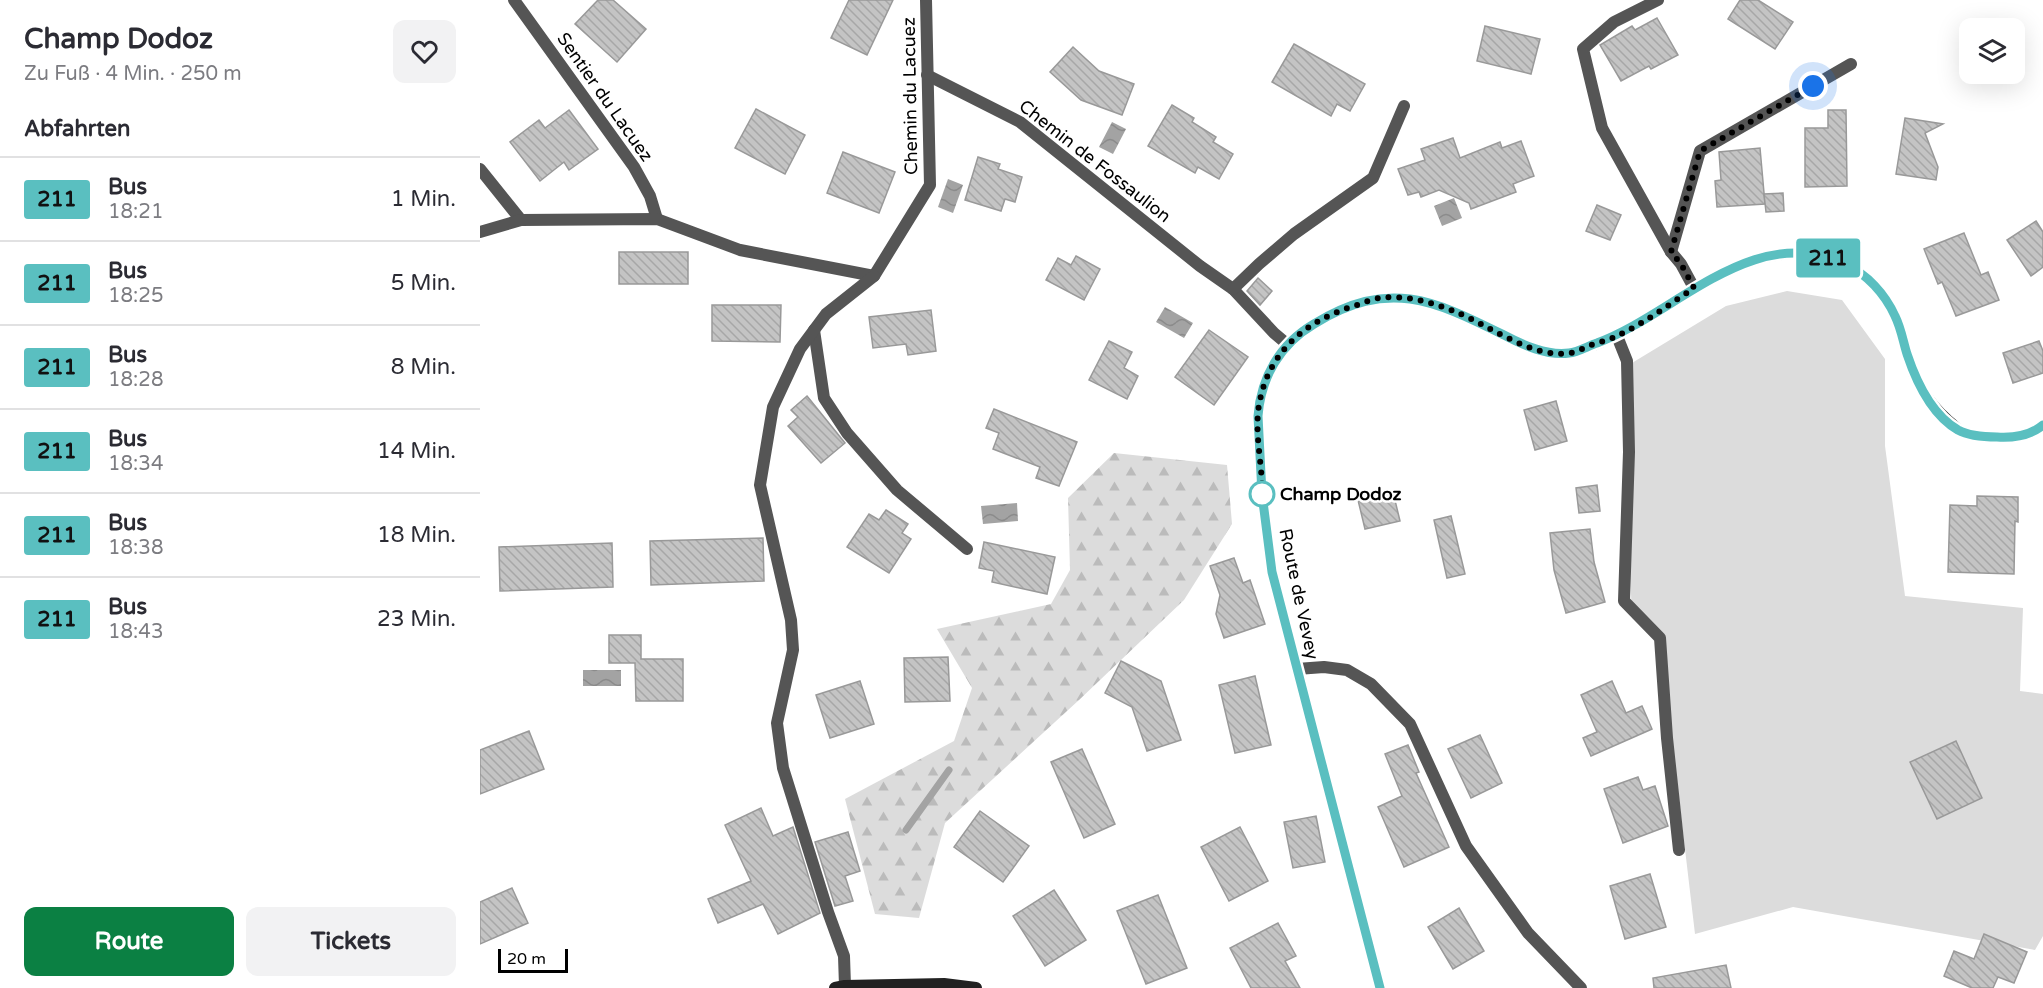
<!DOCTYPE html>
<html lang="de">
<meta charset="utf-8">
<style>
:root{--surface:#fff;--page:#f2f2f3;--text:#2b2b33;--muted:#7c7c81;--line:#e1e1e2;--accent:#0b8043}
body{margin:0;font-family:"Varela Round",sans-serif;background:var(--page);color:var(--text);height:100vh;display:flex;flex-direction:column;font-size:22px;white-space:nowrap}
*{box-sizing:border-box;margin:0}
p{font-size:20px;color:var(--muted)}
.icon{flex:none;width:33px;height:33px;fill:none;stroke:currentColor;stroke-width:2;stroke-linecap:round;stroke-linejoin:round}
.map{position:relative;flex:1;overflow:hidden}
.sheet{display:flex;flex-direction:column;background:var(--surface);width:480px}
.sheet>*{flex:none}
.badge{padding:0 12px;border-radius:4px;font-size:21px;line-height:39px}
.controls{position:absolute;left:1479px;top:18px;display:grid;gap:12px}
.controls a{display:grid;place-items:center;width:66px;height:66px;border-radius:12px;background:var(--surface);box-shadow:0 6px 24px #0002;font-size:30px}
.scale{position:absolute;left:18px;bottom:15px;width:70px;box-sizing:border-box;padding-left:6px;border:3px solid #000;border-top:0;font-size:16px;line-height:21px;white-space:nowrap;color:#000;-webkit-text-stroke:4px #fff;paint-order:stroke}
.you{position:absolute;width:30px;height:30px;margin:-15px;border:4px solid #fff;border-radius:50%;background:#1a73e8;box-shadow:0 0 0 9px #1a73e833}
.map>.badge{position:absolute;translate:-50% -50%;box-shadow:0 0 0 3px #fff}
h2{padding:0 24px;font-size:22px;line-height:54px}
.round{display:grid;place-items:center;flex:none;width:63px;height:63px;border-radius:12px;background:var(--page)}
.headline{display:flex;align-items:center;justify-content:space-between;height:102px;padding:0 24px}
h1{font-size:28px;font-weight:700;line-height:45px}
.button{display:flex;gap:12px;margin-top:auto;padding:12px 24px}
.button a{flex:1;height:69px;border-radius:12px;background:var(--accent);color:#fff;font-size:24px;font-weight:700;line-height:69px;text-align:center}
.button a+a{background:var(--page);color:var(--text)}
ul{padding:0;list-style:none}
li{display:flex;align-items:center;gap:18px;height:84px;padding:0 24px;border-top:2px solid var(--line)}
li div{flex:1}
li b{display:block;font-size:22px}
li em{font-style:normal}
li .badge{min-width:66px;font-weight:700;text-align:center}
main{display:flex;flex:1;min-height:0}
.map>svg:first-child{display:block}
.green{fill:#dcdcdc}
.forest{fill:url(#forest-firs)}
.water{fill:url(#water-waves)}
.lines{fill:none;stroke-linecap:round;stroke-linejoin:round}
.stream{stroke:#a3a3a3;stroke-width:7}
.building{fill:url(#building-back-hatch);stroke:#999;stroke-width:1.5}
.street{stroke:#555;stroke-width:12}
.secondary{stroke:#222;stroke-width:12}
.line-casing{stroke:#fff;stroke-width:14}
.line{stroke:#5abfc0;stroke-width:9}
.walk{stroke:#000;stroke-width:6;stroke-dasharray:0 10.8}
.stop-dot{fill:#fff;stroke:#5abfc0;stroke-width:3}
.labels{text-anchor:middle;stroke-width:5;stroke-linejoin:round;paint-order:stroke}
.street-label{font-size:18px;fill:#000;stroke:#fff}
.stop-label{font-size:18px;font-weight:bold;fill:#000;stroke:#fff;text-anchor:start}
</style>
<main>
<section class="sheet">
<div class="headline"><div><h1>Champ Dodoz</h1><p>Zu Fuß · 4 Min. · 250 m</p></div><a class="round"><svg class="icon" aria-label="heart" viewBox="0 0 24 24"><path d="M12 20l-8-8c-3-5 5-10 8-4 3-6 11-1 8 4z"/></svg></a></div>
<h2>Abfahrten</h2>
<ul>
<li><span class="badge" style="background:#5abfc0;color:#111">211</span><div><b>Bus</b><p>18:21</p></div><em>1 Min.</em></li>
<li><span class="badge" style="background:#5abfc0;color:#111">211</span><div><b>Bus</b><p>18:25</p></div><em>5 Min.</em></li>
<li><span class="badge" style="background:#5abfc0;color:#111">211</span><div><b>Bus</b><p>18:28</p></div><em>8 Min.</em></li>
<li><span class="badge" style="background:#5abfc0;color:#111">211</span><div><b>Bus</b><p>18:34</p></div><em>14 Min.</em></li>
<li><span class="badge" style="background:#5abfc0;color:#111">211</span><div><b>Bus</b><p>18:38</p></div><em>18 Min.</em></li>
<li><span class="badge" style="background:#5abfc0;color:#111">211</span><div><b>Bus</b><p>18:43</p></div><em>23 Min.</em></li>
</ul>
<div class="button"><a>Route</a><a>Tickets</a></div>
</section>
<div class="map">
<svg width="1563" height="988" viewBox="0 0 1563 988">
<defs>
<pattern id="forest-firs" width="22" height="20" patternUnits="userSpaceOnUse" patternTransform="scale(1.5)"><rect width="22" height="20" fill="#dcdcdc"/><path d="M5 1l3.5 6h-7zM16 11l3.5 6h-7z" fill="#bbb"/></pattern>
<pattern id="water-waves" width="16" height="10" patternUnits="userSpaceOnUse" patternTransform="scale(1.5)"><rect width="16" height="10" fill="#a3a3a3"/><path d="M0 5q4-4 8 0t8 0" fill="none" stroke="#8b8b8b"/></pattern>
<pattern id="building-back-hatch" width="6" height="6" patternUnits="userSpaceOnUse" patternTransform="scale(1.5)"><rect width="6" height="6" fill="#c4c4c4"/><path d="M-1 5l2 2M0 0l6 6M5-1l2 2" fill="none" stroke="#a7a7a7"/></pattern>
</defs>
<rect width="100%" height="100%" fill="#fff"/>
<polygon class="green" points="1307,291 1362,300 1405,359 1405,446 1425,596 1543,608 1540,691 1563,694 1563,936 1555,950 1313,907 1215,934 1181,645 1152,618 1142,369 1246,306"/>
<polygon class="forest" points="634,453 747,465 752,524 704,600 599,700 465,823 439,918 395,914 365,799 474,741 492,688 457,629 571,604 590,570 588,498"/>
<g class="water">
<polygon points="632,122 646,129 633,154 619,147"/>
<polygon points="468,179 483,185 473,213 458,207"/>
<polygon points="974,198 982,218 962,226 954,206"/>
<polygon points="685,307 713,323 704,338 676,322"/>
<polygon points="537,503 538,521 503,524 501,506"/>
<rect x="103" y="670" width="38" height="16"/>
</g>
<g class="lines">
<polyline class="stream" points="426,830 469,770"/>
</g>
<g class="building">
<polygon points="118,0 133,0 166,29 137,62 95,24"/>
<polygon points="369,0 413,0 387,55 351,38"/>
<polygon points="1260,0 1278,0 1313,22 1295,49 1248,19"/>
<polygon points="1177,18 1198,55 1171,69 1169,66 1141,81 1120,45 1152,26 1155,30"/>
<polygon points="1005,26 1060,39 1051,74 997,61"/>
<polygon points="814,44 885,84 870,111 857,104 851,116 792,82"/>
<polygon points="593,47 619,71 654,84 642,115 601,100 570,72"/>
<polygon points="692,105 714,118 712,122 736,137 733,142 753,154 739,179 718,167 715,173 668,146"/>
<polygon points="276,109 325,135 305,174 255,148"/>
<polygon points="89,110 118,149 89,170 84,162 60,181 30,142 59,120 65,128"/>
<polygon points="1348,110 1366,110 1367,186 1325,187 1325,128 1348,128"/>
<polygon points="1425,118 1463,124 1445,133 1458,167 1456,180 1416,174"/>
<polygon points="973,138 980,158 1020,142 1022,148 1041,141 1054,176 1033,184 1036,192 991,209 989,203 959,190 941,197 939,192 928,195 918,169 945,160 941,149"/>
<polygon points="1280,148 1285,204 1237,207 1235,181 1241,180 1239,152"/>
<polygon points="363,152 415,172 399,213 347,193"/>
<polygon points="498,157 520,164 518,169 542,177 535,202 525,199 521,211 485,200"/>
<polygon points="1303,193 1304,211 1286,212 1284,194"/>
<polygon points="1117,205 1141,215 1130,240 1106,231"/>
<polygon points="1556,221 1563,232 1563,267 1551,276 1527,240"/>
<polygon points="1484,233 1501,275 1508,272 1519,300 1476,316 1462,282 1458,284 1444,249"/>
<rect x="139" y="252" width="69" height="32"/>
<polygon points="596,256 620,269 604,300 566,280 578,258 591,265"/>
<polygon points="778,278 792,291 780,305 767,291"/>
<polygon points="232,305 301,305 300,342 232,341"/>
<polygon points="451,310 456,351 428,355 426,344 393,348 389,317"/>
<polygon points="729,330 768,357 734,405 695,377"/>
<polygon points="629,341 652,352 644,368 658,376 647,399 609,380"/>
<polygon points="1559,341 1563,351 1563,373 1533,383 1523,353"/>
<polygon points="327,396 365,443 341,463 308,426 318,417 311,410"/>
<polygon points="1076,401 1087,441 1055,450 1044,410"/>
<polygon points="514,409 597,442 579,486 556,478 560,467 513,449 519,433 506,428"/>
<polygon points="1117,485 1120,511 1099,513 1096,488"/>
<polygon points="913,492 920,521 885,529 878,500"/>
<polygon points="1497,496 1538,497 1538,522 1535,521 1534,574 1468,572 1470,505 1497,506"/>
<polygon points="406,510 428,524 422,533 431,539 409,573 367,547 389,514 399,520"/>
<polygon points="971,516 985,574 967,578 954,520"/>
<polygon points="1110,529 1114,562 1125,602 1086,613 1074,570 1070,533"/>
<polygon points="283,538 284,581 171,585 170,541"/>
<polygon points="504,542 575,557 567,594 512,582 514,571 499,568"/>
<polygon points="132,543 133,587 20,591 19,547"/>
<polygon points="754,558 763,583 770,580 785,624 744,638 736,614 740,595 730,566"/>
<polygon points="129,635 161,635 161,659 203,659 203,701 156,701 155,663 129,663"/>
<polygon points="468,657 470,701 425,702 424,658"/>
<polygon points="641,661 681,681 701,740 667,751 652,707 625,693"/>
<polygon points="775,676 791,745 755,753 739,685"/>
<polygon points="380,681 394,724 350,738 336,695"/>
<polygon points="1132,681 1146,713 1162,706 1172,729 1111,756 1103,738 1117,732 1101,695"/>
<polygon points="49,731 64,769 0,794 0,750"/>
<polygon points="1000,735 1022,783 991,798 968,749"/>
<polygon points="1476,741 1502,798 1457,819 1430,762"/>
<polygon points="928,745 939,772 936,773 969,847 924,867 898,807 922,796 905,754"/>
<polygon points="602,749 635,824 604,838 571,762"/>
<polygon points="1158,777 1163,790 1175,786 1188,826 1143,843 1124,789"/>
<polygon points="281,808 293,836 313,827 340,913 298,934 283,904 238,923 228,899 271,881 245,825"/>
<polygon points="500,811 549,846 523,882 474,847"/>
<polygon points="836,816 845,862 813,868 804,822"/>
<polygon points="760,827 788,881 749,901 721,847"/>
<polygon points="368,832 380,871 365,876 373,901 355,906 335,842"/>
<polygon points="1170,874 1186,927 1145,939 1130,886"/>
<polygon points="32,888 48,923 0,944 0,902"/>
<polygon points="574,890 606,940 565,966 533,916"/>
<polygon points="678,895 707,968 666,984 637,911"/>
<polygon points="979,908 1004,951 973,969 948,927"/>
<polygon points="798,923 816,956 805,961 820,988 771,988 750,948"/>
<polygon points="1504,934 1547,952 1534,983 1518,977 1513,988 1492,988 1464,976 1474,951 1494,959"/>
<polygon points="1246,965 1251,988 1174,988 1173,978"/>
</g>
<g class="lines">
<g class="street">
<polyline points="34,0 154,167 170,196 177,219"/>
<polyline points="1178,0 1134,22 1103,49 1122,128 1191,252 1201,264 1214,288"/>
<polyline points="447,75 540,122 720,266 753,289 794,333 807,344"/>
<polyline points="0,169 41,220"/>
<polyline points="0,232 41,220 177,219 260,250 394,276 450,185 446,0"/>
<polyline points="1191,252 1220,151 1371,64"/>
<polyline points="753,289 779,264 814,234 893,178 924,106"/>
<polyline points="334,330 344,398 367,433 417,490 487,549"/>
<polyline points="1137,336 1147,361 1149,452 1144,601 1180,638 1187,738 1199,850"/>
<polyline points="817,669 844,667 867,670 891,684 930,724 986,846 1048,933 1101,988"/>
<polyline points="365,986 364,956 348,912 303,768 297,723 313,650 311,620 280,485 293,407 320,349 346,314 394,276"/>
</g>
<g class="secondary">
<polyline points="355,988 365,986 464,984 496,988"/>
<path d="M 900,988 L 792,572 L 782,494 L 778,416 C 781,377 800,344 834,324 C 909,278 952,300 1024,335 C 1043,345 1067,356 1089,353 C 1097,352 1105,347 1113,345 C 1193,316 1273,221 1365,264 C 1387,274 1405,294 1415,316 C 1421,328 1423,341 1427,354 C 1436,382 1445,400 1467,420 C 1471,423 1475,427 1478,430 C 1489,436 1505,437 1517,437 C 1533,438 1550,436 1563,425"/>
</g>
</g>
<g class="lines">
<defs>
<path id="line" d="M 900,988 L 792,572 L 782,494 L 778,416 C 781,377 800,344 834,324 C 909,278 953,300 1024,335 C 1043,345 1067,356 1089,353 C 1098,352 1108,346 1117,343 C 1196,314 1273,221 1365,264 C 1387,274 1405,294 1415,316 C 1421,328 1423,341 1427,354 C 1436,381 1452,415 1478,430 C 1489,436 1505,437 1517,437 C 1533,438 1550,436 1563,425"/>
</defs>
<use href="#line" class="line-casing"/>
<use href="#line" class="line"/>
<path class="walk" d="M 782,494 C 783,465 773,430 780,400 C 790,350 828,320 874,306 C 883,303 892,299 900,298 C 926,295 952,302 976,312 C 1009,325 1052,359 1090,353 C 1097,352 1104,348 1111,345 C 1120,342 1129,340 1137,336 C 1163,324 1190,304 1214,288 L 1201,264 L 1191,252 L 1220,151 L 1333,86"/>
</g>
<circle class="stop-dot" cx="782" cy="494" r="12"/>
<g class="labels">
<g class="street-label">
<text transform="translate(430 96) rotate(-91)" y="6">Chemin du Lacuez</text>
<text transform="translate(125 97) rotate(55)" y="6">Sentier du Lacuez</text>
<text transform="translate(615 161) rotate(38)" y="6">Chemin de Fossaulion</text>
<text transform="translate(819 594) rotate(78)" y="6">Route de Vevey</text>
</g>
<g class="stop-label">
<text x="800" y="500">Champ Dodoz</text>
</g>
</g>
</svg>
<div class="controls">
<a><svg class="icon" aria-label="layers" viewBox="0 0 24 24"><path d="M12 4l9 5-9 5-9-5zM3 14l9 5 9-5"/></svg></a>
</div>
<div class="scale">20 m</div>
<div class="you" style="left:1333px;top:86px"></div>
<b class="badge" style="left:1348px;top:258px;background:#5abfc0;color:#111">211</b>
</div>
</main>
